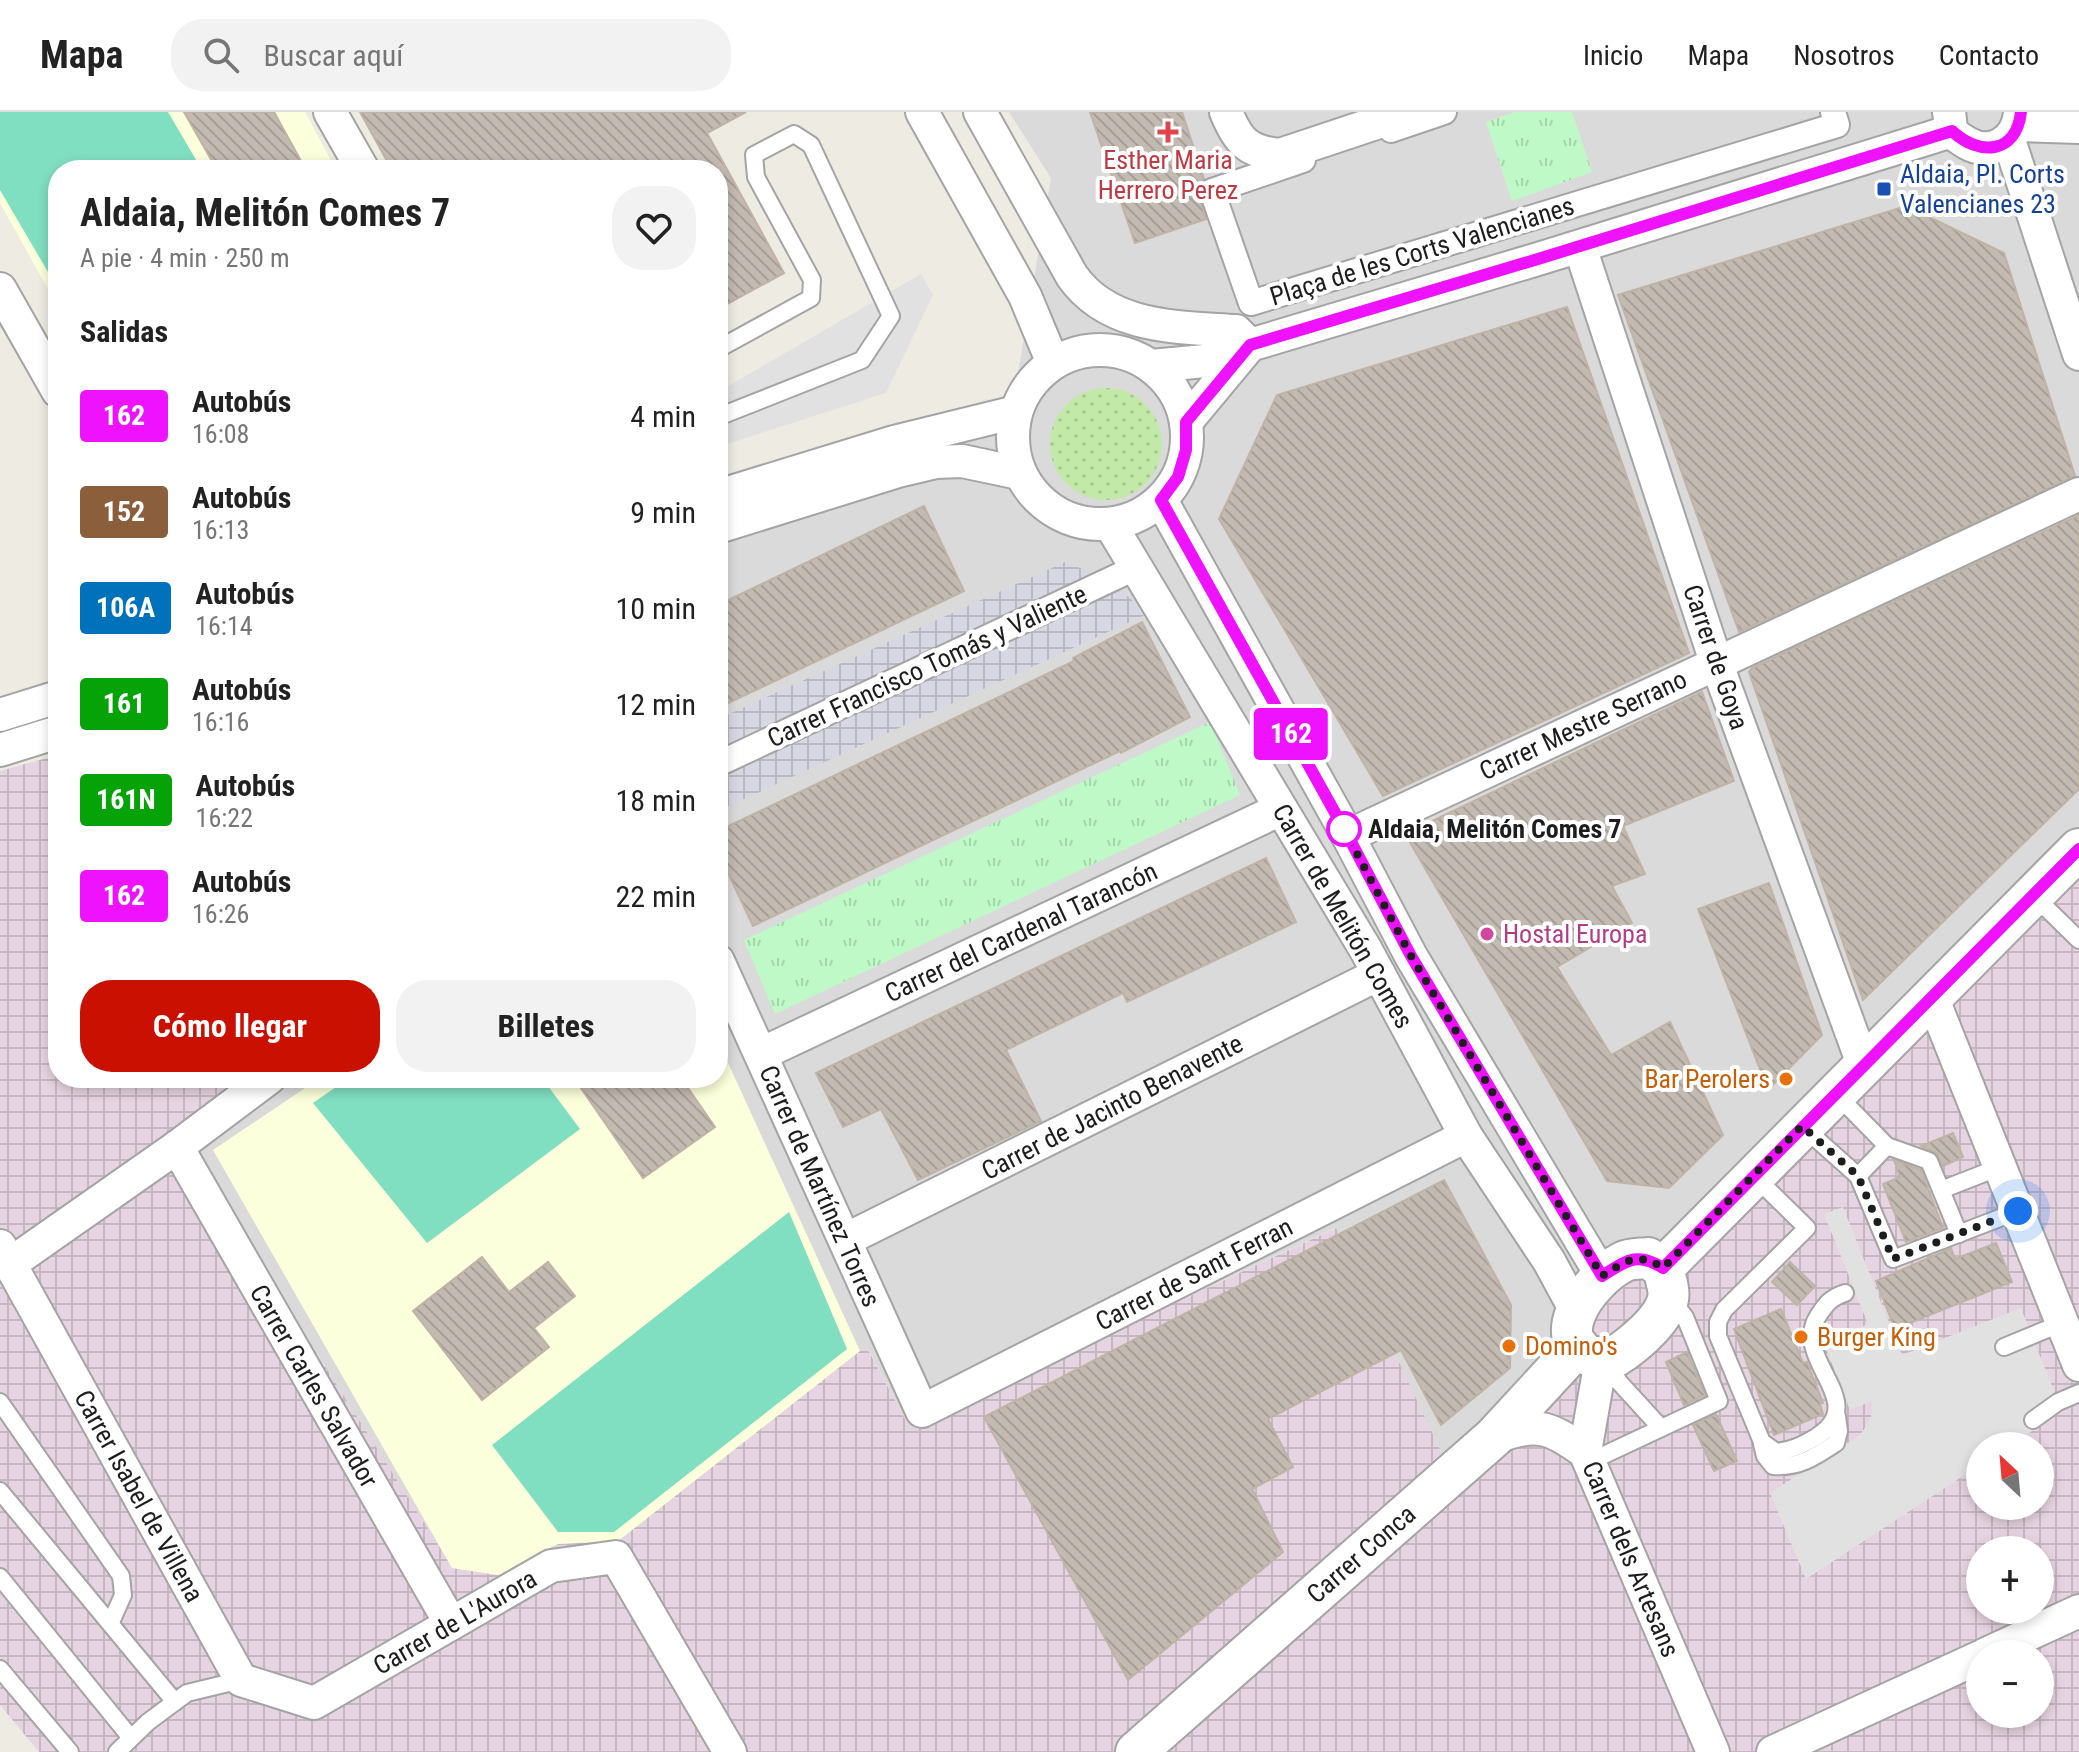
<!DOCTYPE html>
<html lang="es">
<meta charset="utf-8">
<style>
:root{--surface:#fff;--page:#f2f2f2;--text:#222;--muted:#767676;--line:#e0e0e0;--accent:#ca1000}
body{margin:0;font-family:"Roboto Condensed",sans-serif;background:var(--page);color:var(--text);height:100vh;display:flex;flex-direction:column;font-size:30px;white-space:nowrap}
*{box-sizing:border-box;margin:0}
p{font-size:26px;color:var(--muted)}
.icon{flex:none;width:44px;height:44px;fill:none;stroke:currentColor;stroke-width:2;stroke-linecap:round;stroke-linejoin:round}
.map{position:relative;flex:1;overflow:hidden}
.drawer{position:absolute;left:48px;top:48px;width:680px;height:928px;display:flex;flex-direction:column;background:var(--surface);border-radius:32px;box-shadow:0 4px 12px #0003}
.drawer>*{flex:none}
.badge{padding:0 16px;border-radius:6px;font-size:28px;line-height:52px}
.needle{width:52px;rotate:334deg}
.controls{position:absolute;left:1966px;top:1320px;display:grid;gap:16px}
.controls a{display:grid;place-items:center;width:88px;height:88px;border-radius:50%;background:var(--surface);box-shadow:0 4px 12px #0003;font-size:40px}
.you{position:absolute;width:40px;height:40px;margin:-20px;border:6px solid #fff;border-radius:50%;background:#1a73e8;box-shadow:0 0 0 12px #1a73e833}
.map>.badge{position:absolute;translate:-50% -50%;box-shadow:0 0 0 4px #fff}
h2{padding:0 32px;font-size:30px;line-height:72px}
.round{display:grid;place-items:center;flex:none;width:84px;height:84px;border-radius:32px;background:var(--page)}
.head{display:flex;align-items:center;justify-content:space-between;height:136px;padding:0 32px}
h1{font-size:38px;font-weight:700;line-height:60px}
.action{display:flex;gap:16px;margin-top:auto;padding:16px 32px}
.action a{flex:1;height:92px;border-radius:32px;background:var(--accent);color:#fff;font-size:32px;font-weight:700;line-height:92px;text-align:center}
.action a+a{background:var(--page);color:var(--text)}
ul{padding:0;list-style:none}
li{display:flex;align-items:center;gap:24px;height:96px;padding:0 32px}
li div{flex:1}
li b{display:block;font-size:30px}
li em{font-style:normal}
li .badge{min-width:88px;font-weight:700;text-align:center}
header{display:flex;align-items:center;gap:48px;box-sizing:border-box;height:112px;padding:0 40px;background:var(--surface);border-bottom:2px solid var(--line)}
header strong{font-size:38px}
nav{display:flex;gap:44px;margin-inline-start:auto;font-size:28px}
.search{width:560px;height:72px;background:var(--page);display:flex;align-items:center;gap:20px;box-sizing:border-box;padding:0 28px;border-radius:32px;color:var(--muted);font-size:30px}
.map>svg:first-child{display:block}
.residential{fill:#dbdada}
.industrial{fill:url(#industrial-grid);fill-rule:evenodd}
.education{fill:#fcffdb}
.grass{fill:url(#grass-dots)}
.park{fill:url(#park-tufts)}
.pitch{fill:#80dec1}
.parking{fill:#e1e1e1}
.plaza{fill:url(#plaza-grid)}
.building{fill:url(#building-back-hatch);stroke:#c0b3a5;stroke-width:2}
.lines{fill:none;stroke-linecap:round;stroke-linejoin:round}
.service-casing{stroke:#a4a4a4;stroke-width:20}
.pedestrian-casing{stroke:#a4a4a4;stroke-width:28}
.minor-casing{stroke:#a4a4a4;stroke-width:36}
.tertiary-casing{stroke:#a4a4a4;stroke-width:44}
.service{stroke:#fff;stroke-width:16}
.pedestrian{stroke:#fff;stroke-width:24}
.minor{stroke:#fff;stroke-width:32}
.tertiary{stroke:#fff;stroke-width:40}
.line-casing{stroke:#fff;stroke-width:18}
.line{stroke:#ee12fe;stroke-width:12}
.walk{stroke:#1d1d1d;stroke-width:8;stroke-dasharray:0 14.4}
.health-dot{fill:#e0444e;stroke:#fff;stroke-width:3}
.transit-dot{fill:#1a4fb4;stroke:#fff;stroke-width:3}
.stop-dot{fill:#fff;stroke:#ee12fe;stroke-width:4}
.hotel-dot{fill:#d1479c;stroke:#fff;stroke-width:3}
.food-dot{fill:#e8710a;stroke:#fff;stroke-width:3}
.labels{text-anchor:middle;stroke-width:8;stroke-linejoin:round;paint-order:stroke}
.health-label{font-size:26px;fill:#be3a42;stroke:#fff}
.transit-label{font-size:26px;fill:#164399;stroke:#fff;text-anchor:start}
.street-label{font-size:26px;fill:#1d1d1d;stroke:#fff}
.stop-label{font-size:26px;font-weight:bold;fill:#1d1d1d;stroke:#fff;text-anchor:start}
.hotel-label{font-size:26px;fill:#b23c85;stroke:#fff;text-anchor:start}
.food-label{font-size:26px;fill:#c56008;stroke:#fff;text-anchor:start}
</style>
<header>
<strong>Mapa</strong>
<div class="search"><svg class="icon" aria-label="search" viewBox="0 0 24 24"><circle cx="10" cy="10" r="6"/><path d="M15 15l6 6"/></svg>Buscar aquí</div>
<nav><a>Inicio</a><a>Mapa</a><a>Nosotros</a><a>Contacto</a></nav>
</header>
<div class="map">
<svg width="2079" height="1640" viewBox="0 0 2079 1640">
<defs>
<pattern id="industrial-grid" width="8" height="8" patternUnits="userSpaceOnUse" patternTransform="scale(2)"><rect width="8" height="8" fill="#e7d4e2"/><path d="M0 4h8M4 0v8" fill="none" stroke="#c6b6c1"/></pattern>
<pattern id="grass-dots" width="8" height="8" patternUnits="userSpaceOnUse" patternTransform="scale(2)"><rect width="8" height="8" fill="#c3e9a8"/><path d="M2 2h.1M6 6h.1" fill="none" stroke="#a7c790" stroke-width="1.8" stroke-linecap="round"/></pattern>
<pattern id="park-tufts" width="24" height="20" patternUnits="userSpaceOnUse" patternTransform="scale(2)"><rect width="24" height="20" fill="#bff9c8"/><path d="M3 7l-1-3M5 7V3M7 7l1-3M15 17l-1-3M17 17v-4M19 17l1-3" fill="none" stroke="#a4d5ab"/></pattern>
<pattern id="plaza-grid" width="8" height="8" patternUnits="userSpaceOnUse" patternTransform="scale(2)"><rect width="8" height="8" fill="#d8d7e4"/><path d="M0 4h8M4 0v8" fill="none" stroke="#b9b8c3"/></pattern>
<pattern id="building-back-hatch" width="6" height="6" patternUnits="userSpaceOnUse" patternTransform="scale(2)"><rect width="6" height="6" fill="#c3bab2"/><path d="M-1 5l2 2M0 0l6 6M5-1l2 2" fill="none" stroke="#a79f99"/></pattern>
</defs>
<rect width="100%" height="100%" fill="#eeebe3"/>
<polygon class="residential" points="1009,0 2079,0 2079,735 1445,1349 1335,1116 909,1315 867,1235 618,1429 452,1456 179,1023 253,966 718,966 718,426 1013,291 1051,66"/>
<path class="industrial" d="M 58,643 L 58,966 L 253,966 L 179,1023 L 452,1455 L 498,1463 L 558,1432 L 618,1429 L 866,1234 L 909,1315 L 1336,1116 L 1445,1348 L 2079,735 L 2079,1640 L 39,1640 L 0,1593 L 0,659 ZM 1980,1334 L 2040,1334 L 2040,1394 L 1980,1394 ZM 1980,1438 L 2040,1438 L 2040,1498 L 1980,1498 ZM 1980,1542 L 2040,1542 L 2040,1602 L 1980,1602 Z"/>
<g class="education">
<polygon points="0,0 305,0 336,58 58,58 58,195 0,91"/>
<polygon points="718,929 860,1239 618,1429 558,1432 498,1463 452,1456 213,1038 314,970 311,966 718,966"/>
</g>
<circle class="grass" cx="1106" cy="332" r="56"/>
<g class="park">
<polygon points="1515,0 1572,0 1592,60 1512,89 1486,10"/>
<polygon points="1210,610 1240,683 775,902 744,828"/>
</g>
<g class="pitch">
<polygon points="0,0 168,0 202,58 58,58 58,154 48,160 0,78"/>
<polygon points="349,966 542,966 580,1017 427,1131 313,991"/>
<polygon points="789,1100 847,1237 614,1420 558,1420 492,1333"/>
</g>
<g class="parking">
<polygon points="921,162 933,183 886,281 718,335 718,280"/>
<polygon points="1843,1095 1902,1243 2021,1196 2062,1299 2010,1334 1980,1334 1980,1353 1806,1467 1770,1381 1860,1323 1871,1307 1872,1289 1850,1298 1824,1231 1868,1212 1824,1102"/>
</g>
<polygon class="plaza" points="1065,450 1110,468 1147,502 718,699 718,607"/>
<g class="building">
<polygon points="184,0 274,0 306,58 217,58"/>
<polygon points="360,0 746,0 707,21 784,161 718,197 718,58 392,58"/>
<polygon points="1090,0 1182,0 1204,67 1197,77 1206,107 1135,131"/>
<polygon points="1906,94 2004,141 2075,364 1739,520 1618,183"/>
<polygon points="1567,195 1689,541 1383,684 1219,407 1277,283"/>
<polygon points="924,394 964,479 718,596 718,493"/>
<polygon points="2079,403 2079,677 1863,888 1749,560 1752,556"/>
<polygon points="1142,510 1190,605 1121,641 1120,639 753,814 718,740 718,719 1074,549 1073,546"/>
<polygon points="1702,580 1734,669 1623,714 1645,762 1612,774 1632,811 1557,855 1611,943 1670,910 1723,1023 1669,1076 1607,1069 1405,722"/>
<polygon points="1266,746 1296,810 1127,890 1123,881 1006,938 1041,1009 918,1068 881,997 843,1015 816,961"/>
<polygon points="1769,771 1822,923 1768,978 1698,797"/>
<polygon points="574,966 681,966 715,1015 643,1066"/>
<polygon points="1953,1021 1963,1045 1943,1054 1936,1041 1921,1034"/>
<polygon points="1894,1048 1921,1058 1943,1116 1906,1130 1883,1072 1900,1065"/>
<polygon points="1444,1068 1511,1193 1510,1256 1441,1313 1401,1238 1268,1307 1293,1355 1252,1377 1283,1440 1128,1568 984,1305"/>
<polygon points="1996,1131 2012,1170 1895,1217 1876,1169 1951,1136 1955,1147"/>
<polygon points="482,1145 509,1180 548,1150 575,1184 534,1216 549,1235 482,1288 413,1199"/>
<polygon points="1790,1150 1815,1174 1797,1193 1772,1170"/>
<polygon points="1781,1197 1803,1251 1807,1250 1823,1291 1820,1292 1823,1302 1774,1323 1734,1217"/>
<polygon points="1687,1240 1705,1283 1684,1293 1666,1250"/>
<polygon points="1716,1302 1737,1349 1714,1359 1693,1313"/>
</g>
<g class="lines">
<defs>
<g id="service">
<polyline points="718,237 811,186 812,168 756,65 754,43 794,22 811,33 891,204 862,248 718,305"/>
<polyline points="2034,784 2079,828"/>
<polyline points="1837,983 1887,1034 1929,1049 1941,1078 2000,1055"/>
<polyline points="1803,1015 1858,1064 1893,1147 2018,1099"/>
<path d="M 1753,1063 L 1807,1116 L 1724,1198 L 1718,1210 L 1718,1224 L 1762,1330 L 1776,1340 C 1792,1338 1801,1334 1816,1325 C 1873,1290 1790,1248 1818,1204 C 1826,1192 1830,1186 1845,1181"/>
<polyline points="1858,1064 1887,1034"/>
<polyline points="1941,1078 1959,1122"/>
<polyline points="2004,1235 2062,1211"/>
<polyline points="1607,1249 1619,1270 1661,1316"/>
<polyline points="0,1290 121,1464 123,1483 111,1510"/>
<polyline points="2033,1308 2058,1290 2079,1281"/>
<path d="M 1762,1332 L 1765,1344 L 1773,1354 C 1799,1356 1815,1345 1836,1331 L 1839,1319 L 1837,1304"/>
<polyline points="1589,1350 1719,1289 1685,1205 1670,1186"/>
<polyline points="0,1379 175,1590"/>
<polyline points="0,1465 131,1626"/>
<polyline points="0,1557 70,1640"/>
<polyline points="117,1640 148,1610 187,1581 241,1568"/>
</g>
<g id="pedestrian">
<polyline points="1391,18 1444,0"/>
<polyline points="1303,48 1212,79 1251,191 1837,13 1833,0"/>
<polyline points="718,652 1135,456"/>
</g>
<g id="minor">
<polyline points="330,0 363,58"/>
<polyline points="922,0 1025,184 1053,251"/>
<path d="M 980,0 L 1072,164 C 1109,217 1178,215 1236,219 L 1250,233 L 1205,249 L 1151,254"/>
<path d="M 1226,0 C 1238,29 1247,40 1280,43 L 1409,0"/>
<path d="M 1949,0 C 1950,5 1950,14 1952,19 C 1955,24 1962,28 1967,31 C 1993,46 2018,27 2020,0"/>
<polyline points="2018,13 2079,15"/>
<polyline points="2009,28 2079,242"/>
<polyline points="1580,135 1716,550 1863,952"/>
<polyline points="0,177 58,279"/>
<circle cx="1100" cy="325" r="87"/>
<polyline points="1186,310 1250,233 1538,147 1952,19"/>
<polyline points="718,384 894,330 1016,300"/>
<polyline points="1161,388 1348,724 1411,844 1602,1164"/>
<polyline points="1110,412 1366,838 1466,1024 1549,1149 1575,1197"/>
<polyline points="718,415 898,359 936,350 962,349 1019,361"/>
<polyline points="0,603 58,585"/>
<polyline points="0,638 58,620"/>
<polyline points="1348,724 2079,382"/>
<polyline points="718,849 922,1299 1466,1024"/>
<polyline points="1932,885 2079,1253"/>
<polyline points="761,942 1281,697"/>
<polyline points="177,1035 451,1512"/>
<polyline points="845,1128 1379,862"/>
<polyline points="0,1134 241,1568 314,1591 551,1454 616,1445 730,1640"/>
<polyline points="10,1152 177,1035 269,966"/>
<polyline points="1601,1248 1585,1340 1713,1640"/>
<path d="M 1494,1325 C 1539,1311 1546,1313 1585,1340"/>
<polyline points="1986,1542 2079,1499"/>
<polyline points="1773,1640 1980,1545"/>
</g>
<g id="tertiary">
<path d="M 1648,1146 L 1663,1156 C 1665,1165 1670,1178 1668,1187 C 1663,1210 1627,1239 1607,1249 C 1538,1237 1586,1169 1623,1150 C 1631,1146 1640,1147 1648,1146 Z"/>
<polyline points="1663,1156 2079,737"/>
<polyline points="1136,1640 1494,1325 1578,1234"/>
</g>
</defs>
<use href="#service" class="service-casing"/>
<use href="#pedestrian" class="pedestrian-casing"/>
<use href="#minor" class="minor-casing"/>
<use href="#tertiary" class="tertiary-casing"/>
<use href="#service" class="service"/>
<use href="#pedestrian" class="pedestrian"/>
<use href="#minor" class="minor"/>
<use href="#tertiary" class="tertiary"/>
</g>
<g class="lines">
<defs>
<path id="line" d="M 2021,0 C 2016,43 1979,44 1952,19 L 1538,147 L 1250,233 L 1186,310 L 1186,338 L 1178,365 L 1161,388 L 1348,724 L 1411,844 L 1602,1164 C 1626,1149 1637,1139 1663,1156 L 2079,737"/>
</defs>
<use href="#line" class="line-casing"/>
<use href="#line" class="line"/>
<path class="walk" d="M 1344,717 L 1411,844 L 1602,1164 C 1626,1149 1637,1139 1663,1156 L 1802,1014 L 1858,1064 L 1893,1147 L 2018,1099"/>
</g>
<path class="health-dot" d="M1164 8h8v8h8v8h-8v8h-8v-8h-8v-8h8z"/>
<rect class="transit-dot" x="1876" y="69" width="16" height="16" rx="4"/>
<circle class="stop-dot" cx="1344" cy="717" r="16"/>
<circle class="hotel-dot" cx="1487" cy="822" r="8"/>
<g class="food-dot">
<circle cx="1786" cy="967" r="8"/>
<circle cx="1801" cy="1225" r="8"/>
<circle cx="1509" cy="1234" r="8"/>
</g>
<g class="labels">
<g class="health-label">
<text x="1168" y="57">Esther Maria<tspan x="1168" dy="30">Herrero Perez</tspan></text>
</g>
<g class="transit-label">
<text x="1900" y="71">Aldaia, Pl. Corts<tspan x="1900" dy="30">Valencianes 23</tspan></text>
</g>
<g class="street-label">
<text transform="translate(1422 139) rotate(-17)" y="9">Plaça de les Corts Valencianes</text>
<text transform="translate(1716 545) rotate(71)" y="9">Carrer de Goya</text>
<text transform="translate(927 554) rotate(-25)" y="9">Carrer Francisco Tomás y Valiente</text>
<text transform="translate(1583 613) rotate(-25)" y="9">Carrer Mestre Serrano</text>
<text transform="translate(1343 804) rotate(60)" y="9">Carrer de Melitón Comes</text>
<text transform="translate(1021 820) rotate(-25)" y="9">Carrer del Cardenal Tarancón</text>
<text transform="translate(1112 995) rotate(-27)" y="9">Carrer de Jacinto Benavente</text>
<text transform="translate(820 1074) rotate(66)" y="9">Carrer de Martínez Torres</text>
<text transform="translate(1194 1162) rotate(-27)" y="9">Carrer de Sant Ferran</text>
<text transform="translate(314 1274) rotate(60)" y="9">Carrer Carles Salvador</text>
<text transform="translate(139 1384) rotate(61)" y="9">Carrer Isabel de Villena</text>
<text transform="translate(1361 1442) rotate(-41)" y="9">Carrer Conca</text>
<text transform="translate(1631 1447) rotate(67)" y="9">Carrer dels Artesans</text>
<text transform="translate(455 1510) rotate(-30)" y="9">Carrer de L'Aurora</text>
</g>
<g class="stop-label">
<text x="1368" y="726">Aldaia, Melitón Comes 7</text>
</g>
<g class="hotel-label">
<text x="1503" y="831">Hostal Europa</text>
</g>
<g class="food-label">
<text x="1770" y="976" text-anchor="end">Bar Perolers</text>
<text x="1817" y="1234">Burger King</text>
<text x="1525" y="1243">Domino's</text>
</g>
</g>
</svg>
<div class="controls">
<a><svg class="needle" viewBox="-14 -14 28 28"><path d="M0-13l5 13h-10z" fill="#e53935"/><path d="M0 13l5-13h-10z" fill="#767676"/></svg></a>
<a>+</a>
<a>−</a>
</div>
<div class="you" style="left:2018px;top:1099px"></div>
<b class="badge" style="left:1291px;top:622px;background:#ee12fe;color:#fff">162</b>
<section class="drawer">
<div class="head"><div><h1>Aldaia, Melitón Comes 7</h1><p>A pie · 4 min · 250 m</p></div><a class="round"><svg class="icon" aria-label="heart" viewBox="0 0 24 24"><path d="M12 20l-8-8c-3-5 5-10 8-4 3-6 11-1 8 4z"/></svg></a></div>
<h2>Salidas</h2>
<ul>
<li><span class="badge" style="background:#ee12fe;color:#fff">162</span><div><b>Autobús</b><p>16:08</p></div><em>4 min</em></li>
<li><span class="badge" style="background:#8b5e3c;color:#fff">152</span><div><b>Autobús</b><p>16:13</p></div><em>9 min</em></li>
<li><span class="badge" style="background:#0072bc;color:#fff">106A</span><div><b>Autobús</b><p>16:14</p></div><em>10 min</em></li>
<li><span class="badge" style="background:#06a308;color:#fff">161</span><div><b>Autobús</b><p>16:16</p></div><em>12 min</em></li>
<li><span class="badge" style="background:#06a308;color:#fff">161N</span><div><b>Autobús</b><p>16:22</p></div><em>18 min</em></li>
<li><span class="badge" style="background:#ee12fe;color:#fff">162</span><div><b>Autobús</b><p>16:26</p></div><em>22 min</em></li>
</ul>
<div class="action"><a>Cómo llegar</a><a>Billetes</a></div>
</section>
</div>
